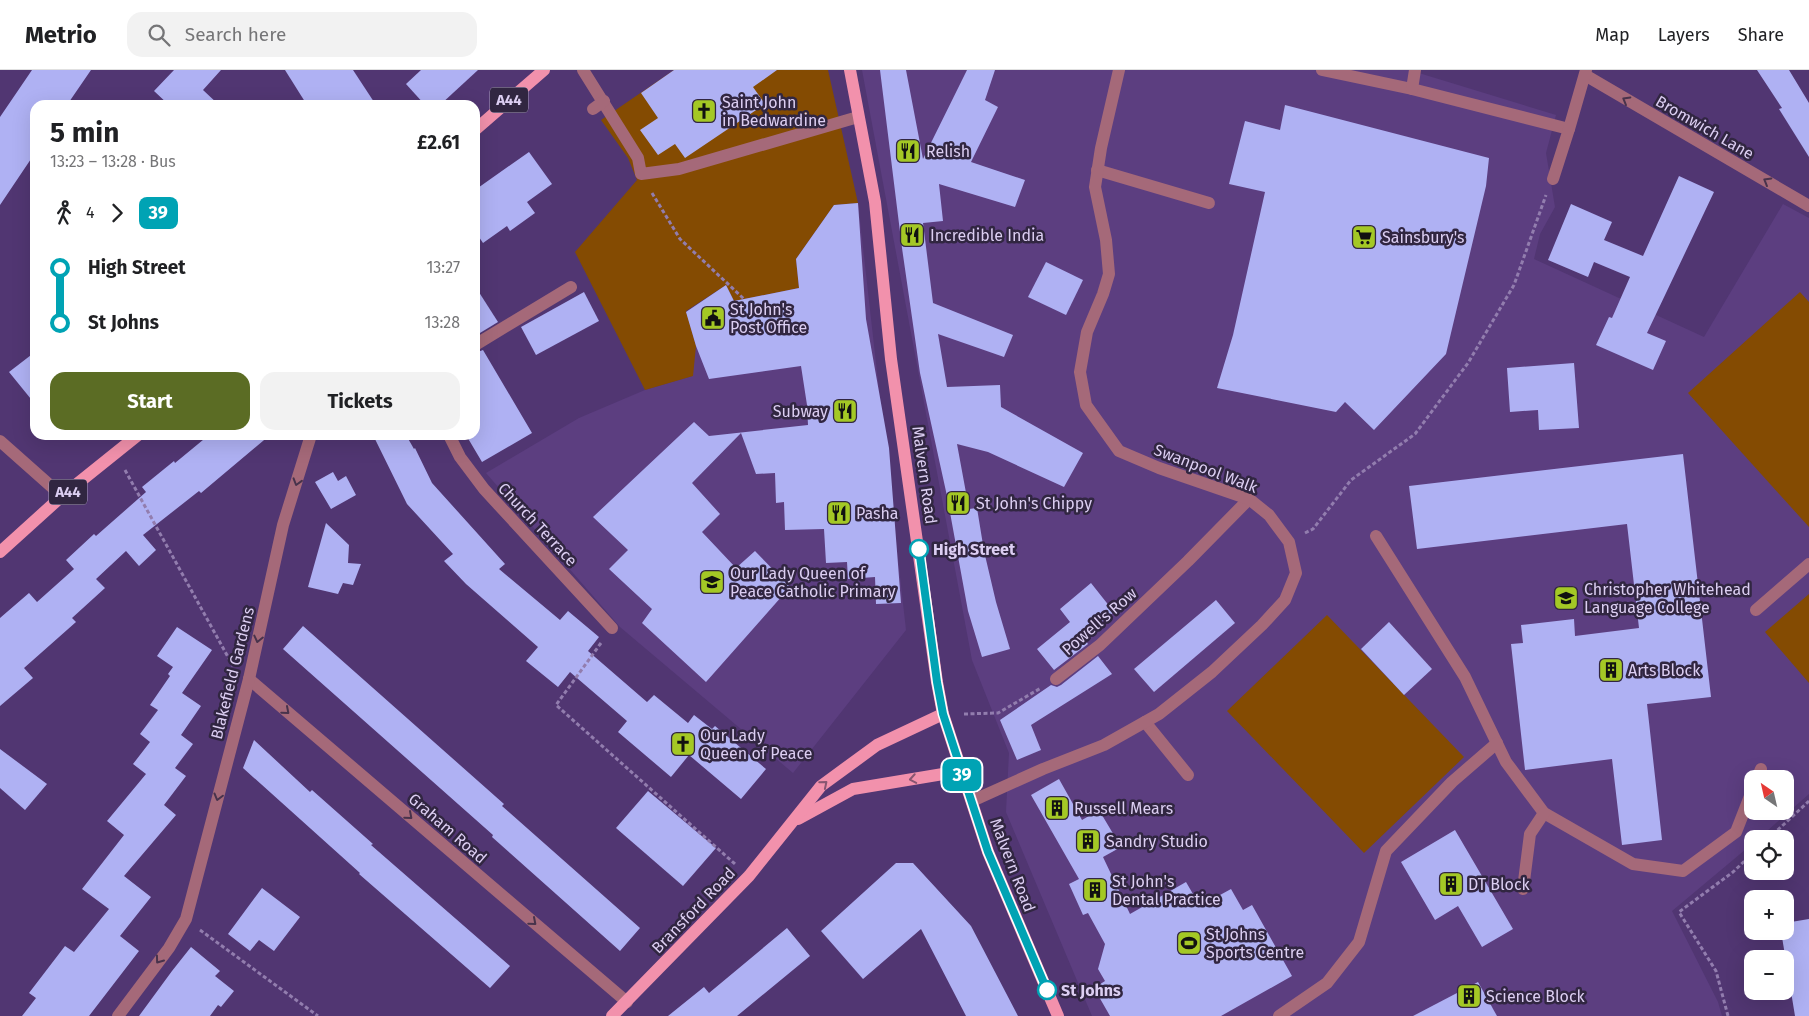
<!DOCTYPE html>
<meta charset="utf-8">
<style>
:root{--surface:#fff;--page:#f2f2f2;--text:#202124;--muted:#757577;--line:#e0e0e0;--accent:#5b6c24}
body{margin:0;font-family:"Fira Sans",sans-serif;background:var(--page);color:var(--text);height:100vh;display:flex;flex-direction:column;font-size:19px;white-space:nowrap}
*{box-sizing:border-box;margin:0}
p{font-size:16px;color:var(--muted)}
.icon{flex:none;width:28px;height:28px;fill:none;stroke:currentColor;stroke-width:2;stroke-linecap:round;stroke-linejoin:round}
.map{position:relative;flex:1;overflow:hidden}
.panel{position:absolute;left:30px;top:30px;width:450px;height:340px;display:flex;flex-direction:column;background:var(--surface);border-radius:15px;box-shadow:0 5px 20px #0002}
.panel>*{flex:none}
.badge{padding:0 10px;border-radius:8px;font-size:18px;line-height:32px}
.needle{width:32px;rotate:326deg}
.tools{position:absolute;left:1744px;top:700px;display:grid;gap:10px}
.tools a{display:grid;place-items:center;width:50px;height:50px;border-radius:10px;background:var(--surface);box-shadow:0 5px 20px #0002;font-size:25px}
.map>.badge{position:absolute;translate:-50% -50%;box-shadow:0 0 0 2px #fff}
.legs{display:flex;align-items:center;gap:8px;height:55px;padding:0 20px;font-size:16px}
.legs p{margin-inline-start:auto}
.overview{display:flex;align-items:center;justify-content:space-between;height:85px;padding:0 20px}
h1{font-size:28px;font-weight:700;line-height:38px}
.action{display:flex;gap:10px;margin-top:auto;padding:10px 20px}
.action a{flex:1;height:58px;border-radius:15px;background:var(--accent);color:#fff;font-size:20px;font-weight:700;line-height:58px;text-align:center}
.action a+a{background:var(--page);color:var(--text)}
ul{padding:0 20px;list-style:none}
li{display:flex;align-items:center;gap:18px;height:55px;font-size:19px}
li i{display:grid;place-items:center;width:8px;height:100%;margin:0 6px;background:currentColor}
li i::after{content:'';width:12px;height:12px;margin:-6px;border:4px solid;border-radius:50%;background:var(--surface)}
li p{margin-inline-start:auto}
li:first-child i{background:linear-gradient(#0000 50%,currentColor 0)}
li:last-child i{background:linear-gradient(currentColor 50%,#0000 0)}
header{display:flex;align-items:center;gap:30px;box-sizing:border-box;height:70px;padding:0 25px;background:var(--surface);border-bottom:1px solid var(--line)}
header strong{font-size:24px}
nav{display:flex;gap:28px;margin-inline-start:auto;font-size:18px}
.search{width:350px;height:45px;background:var(--page);display:flex;align-items:center;gap:12px;box-sizing:border-box;padding:0 18px;border-radius:15px;color:var(--muted);font-size:19px}
.map>svg:first-child{display:block}
.built{fill:#5c3e80;fill-rule:evenodd}
.green{fill:#844b02}
.building{fill:#afb1f3}
.lines{fill:none;stroke-linecap:round;stroke-linejoin:round}
.path{stroke:#927dae;stroke-width:3;stroke-dasharray:4 2.5;stroke-linecap:butt}
.minor{stroke:#a56979;stroke-width:12}
.major{stroke:#f291ac;stroke-width:12}
.oneway{stroke:#48334c}
.oneway2{stroke:#885671}
.line-1-casing{stroke:#fff;stroke-width:11}
.line-1{stroke:#00a3b4;stroke-width:8}
.stop-1-dot{fill:#fff;stroke:#00a3b4;stroke-width:2.5}
.labels{text-anchor:middle;stroke-width:5;stroke-linejoin:round;paint-order:stroke}
.shield{fill:#312641;stroke:#a99cbd;stroke-width:1}
.shield-label{font-size:15px;font-weight:bold;fill:#dccef2}
.poi-label{font-size:16px;fill:#dccef2;stroke:#312641;text-anchor:start}
.street-label{font-size:16px;fill:#dccef2;stroke:#312641}
.stop-label{font-size:16px;font-weight:bold;fill:#dccef2;stroke:#312641;text-anchor:start}
</style>
<header>
<strong>Metrio</strong>
<div class="search"><svg class="icon" aria-label="search" viewBox="0 0 24 24"><circle cx="10" cy="10" r="6"/><path d="M15 15l6 6"/></svg>Search here</div>
<nav><a>Map</a><a>Layers</a><a>Share</a></nav>
</header>
<div class="map">
<svg width="1809" height="946" viewBox="0 0 1809 946">
<rect width="100%" height="100%" fill="#513672"/>
<g class="built">
<path d="M 862,0 L 1409,0 L 1556,45 L 1546,83 L 1555,137 L 1540,164 L 1534,189 L 1704,267 L 1783,134 L 1809,148 L 1809,724 L 1758,769 L 1752,769 L 1752,774 L 1672,841 L 1718,932 L 1722,946 L 1092,946 L 1006,742 L 1009,683 L 972,590 ZM 1752,709 L 1785,709 L 1785,741 L 1752,741 Z"/>
<polygon points="858,133 906,560 793,703 620,557 486,403 579,348 645,320 692,306 686,242 726,215 796,189 834,135"/>
</g>
<g class="green">
<polygon points="674,0 828,0 858,133 834,135 796,189 799,218 734,231 726,215 686,241 696,276 693,306 645,320 575,182 637,110 628,88 601,50"/>
<polygon points="1800,222 1809,232 1809,457 1688,323"/>
<polygon points="1809,524 1809,613 1765,562"/>
<polygon points="1327,545 1464,687 1364,783 1227,641"/>
</g>
<g class="building">
<polygon points="32,0 91,0 67,35 35,35 35,83 0,135 0,47"/>
<polygon points="174,0 221,0 203,20 219,35 169,35 154,21"/>
<polygon points="285,0 353,0 376,35 307,35"/>
<polygon points="421,0 478,0 440,35 425,35 406,14"/>
<polygon points="674,0 777,0 753,17 765,34 685,88 675,74 658,85 640,60 658,48 641,23"/>
<polygon points="880,0 906,0 923,89 967,0 995,0 985,30 998,37 971,92 1025,110 1015,137 939,114 943,151 923,153 933,233 1013,265 1004,287 938,264 947,317 1000,315 1001,337 1083,383 1064,417 988,382 957,374 969,439 977,438 984,481 996,532 1010,579 982,587 968,541 947,426 920,303 902,178"/>
<polygon points="1757,0 1789,0 1809,33 1809,87 1779,39 1782,38"/>
<polygon points="1285,35 1489,88 1486,116 1446,284 1374,360 1345,332 1336,342 1217,318 1233,265 1265,122 1229,114 1245,51 1280,60"/>
<polygon points="529,82 552,114 527,132 535,143 510,161 507,156 483,173 475,161 475,120"/>
<polygon points="1679,106 1714,122 1647,263 1666,271 1653,300 1596,275 1609,247 1612,248 1630,207 1594,192 1588,207 1548,190 1571,134 1612,152 1604,170 1643,186"/>
<polygon points="858,133 866,249 889,378 901,533 876,534 875,507 848,509 847,492 826,493 824,459 785,460 784,432 776,433 775,403 756,404 741,363 692,413 720,444 702,462 736,498 755,481 790,517 706,612 642,553 652,539 609,499 628,480 593,447 694,352 709,366 808,355 807,335 801,296 709,309 696,276 686,242 726,215 734,231 799,218 796,189 834,135"/>
<polygon points="1046,192 1083,210 1066,245 1028,227"/>
<polygon points="475,216 498,252 475,266"/>
<polygon points="584,222 599,251 536,285 521,257"/>
<polygon points="483,280 532,363 482,392 466,365 475,365 475,283"/>
<polygon points="35,282 35,334 9,302"/>
<polygon points="1574,293 1579,358 1539,360 1538,340 1510,342 1507,298"/>
<polygon points="209,365 270,365 201,423 199,421 143,465 156,480 139,496 126,481 96,509 105,518 72,548 76,552 24,598 33,608 0,636 0,548 29,523 37,532 74,499 66,490 94,464 96,466 146,422 142,417 174,391 175,393"/>
<polygon points="373,365 406,365 414,379 415,378 432,413 505,494 499,499 560,550 568,541 599,567 588,581 647,632 654,625 688,653 694,645 712,659 715,656 766,699 741,729 689,685 671,707 618,662 627,651 570,602 558,617 526,591 538,577 466,514 444,491 453,484 407,434"/>
<polygon points="1683,384 1711,627 1647,634 1662,770 1622,775 1612,689 1525,700 1511,574 1523,573 1521,555 1574,549 1575,566 1639,558 1627,454 1417,479 1409,416"/>
<polygon points="333,402 338,411 346,406 356,425 331,439 315,412"/>
<polygon points="326,453 349,475 348,493 361,494 353,515 343,513 338,524 308,517"/>
<polygon points="1091,513 1114,542 1083,567 1088,574 1054,600 1037,579 1070,552 1060,539"/>
<polygon points="1216,530 1235,553 1154,622 1134,599"/>
<polygon points="1389,552 1432,599 1404,625 1361,579"/>
<polygon points="303,556 504,734 502,736 640,858 620,881 492,767 493,765 283,579"/>
<polygon points="177,557 212,580 182,623 201,636 181,665 193,674 175,698 186,706 164,735 176,745 124,806 151,827 120,866 139,881 89,946 22,946 36,928 29,923 65,876 74,882 109,839 82,819 124,765 107,751 146,704 133,694 150,672 140,664 158,640 150,635 170,606 168,604 173,597 157,586"/>
<polygon points="1098,586 1112,604 1031,655 1041,680 1017,690 1000,650 1051,615 1057,617 1061,615"/>
<polygon points="254,670 310,722 312,720 373,774 371,775 510,896 490,918 359,804 360,803 243,698"/>
<polygon points="0,679 47,714 25,740 0,718"/>
<polygon points="1059,709 1082,750 1099,740 1121,777 1103,787 1130,844 1186,812 1200,836 1231,819 1243,840 1252,835 1292,906 1221,946 1110,946 1094,918 1105,911 1098,899 1105,874 1088,843 1083,845 1069,814 1079,809 1031,725"/>
<polygon points="648,721 716,778 683,816 616,758"/>
<polygon points="1455,760 1513,859 1482,877 1458,836 1435,850 1401,792"/>
<polygon points="896,793 913,793 971,856 1018,946 966,946 921,859 863,909 821,861"/>
<polygon points="262,818 300,847 274,881 259,870 250,881 228,864"/>
<polygon points="1809,849 1809,946 1795,946 1781,861 1785,861 1785,853"/>
<polygon points="787,858 810,886 737,946 668,946 704,917 709,923"/>
<polygon points="191,877 220,901 215,906 234,921 221,937 218,935 210,946 139,946 172,901"/>
<polygon points="1478,912 1497,946 1413,946"/>
</g>
<g class="lines">
<g class="path">
<polyline points="652,123 680,169 744,229"/>
<polyline points="125,400 233,596"/>
<polyline points="1305,463 1313,459 1351,410 1415,364 1468,293 1514,215 1546,125"/>
<polyline points="601,573 556,635 735,794"/>
<polyline points="964,644 998,643 1041,618"/>
<polyline points="1768,769 1809,731"/>
<polyline points="200,860 318,946"/>
<polyline points="1728,946 1716,901 1679,842 1733,802 1752,784"/>
</g>
<g class="minor">
<polyline points="583,0 638,88 641,104 679,99 858,47"/>
<polyline points="1322,0 1412,19 1569,59"/>
<polyline points="1585,5 1809,136"/>
<polyline points="1412,19 1415,0"/>
<polyline points="593,39 604,31"/>
<polyline points="1097,100 1209,133"/>
<polyline points="1553,109 1569,59 1586,0"/>
<polyline points="475,275 571,217"/>
<polyline points="449,365 460,387 484,419 612,558"/>
<polyline points="0,371 62,426"/>
<polyline points="1376,466 1465,607 1506,692 1544,743 1633,794 1683,801 1736,762 1752,721"/>
<polyline points="1756,540 1809,494"/>
<polyline points="249,609 627,932"/>
<polyline points="1056,609 1100,575 1188,491 1249,429"/>
<polyline points="1145,652 1188,705"/>
<polyline points="1757,709 1761,699"/>
<polyline points="972,731 1043,699 1104,675 1159,644 1212,602 1262,555 1285,530 1296,503 1289,472 1269,445 1249,429 1159,398 1119,381 1086,335 1080,302 1087,262 1103,224 1109,204 1106,170 1095,117 1101,78 1119,0"/>
<polyline points="1523,819 1530,764 1544,743"/>
<polyline points="118,946 169,878 186,849 249,609 283,455 311,365"/>
<polyline points="1279,946 1327,913 1359,872 1386,781 1452,712 1497,673"/>
</g>
<g class="major">
<polyline points="850,0 875,132 891,289 937,612 943,644 988,782 1058,946"/>
<polyline points="475,60 544,0"/>
<polyline points="0,482 62,426 138,365"/>
<polyline points="798,749 853,719 961,701"/>
<polyline points="612,946 749,806 821,716 877,675 943,644"/>
</g>
</g>
<defs><path id="oneway-chevron" d="M-2-3.5L2.5 0L-2 3.5" fill="none" stroke-width="1.6" stroke-linecap="round" stroke-linejoin="round" transform="scale(1.25)"/></defs>
<g class="oneway">
<use href="#oneway-chevron" transform="translate(1626 30) rotate(-150)"/>
<use href="#oneway-chevron" transform="translate(1767 111) rotate(-150)"/>
<use href="#oneway-chevron" transform="translate(297 412) rotate(107)"/>
<use href="#oneway-chevron" transform="translate(258 569) rotate(103)"/>
<use href="#oneway-chevron" transform="translate(286 641) rotate(41)"/>
<use href="#oneway-chevron" transform="translate(218 727) rotate(105)"/>
<use href="#oneway-chevron" transform="translate(409 746) rotate(41)"/>
<use href="#oneway-chevron" transform="translate(533 852) rotate(41)"/>
<use href="#oneway-chevron" transform="translate(159 890) rotate(126)"/>
</g>
<g class="oneway2">
<use href="#oneway-chevron" transform="translate(913 709) rotate(170)"/>
<use href="#oneway-chevron" transform="translate(824 714) rotate(-40)"/>
</g>
<g class="lines">
<defs>
<polyline id="line-1" points="919,479 937,612 943,644 988,782 1047,920"/>
</defs>
<use href="#line-1" class="line-1-casing"/>
<use href="#line-1" class="line-1"/>
</g>
<defs>
<symbol id="church-square" viewBox="-11 -11 22 22"><rect x="-9" y="-9" width="18" height="18" rx="4" fill="#a4c825" stroke="#312641"/><path d="M-1.2-6h2.4v3.5h3.3v2.4h-3.3V6h-2.4V-.1h-3.3v-2.4h3.3Z" fill="#111"/></symbol>
<symbol id="restaurant-square" viewBox="-11 -11 22 22"><rect x="-9" y="-9" width="18" height="18" rx="4" fill="#a4c825" stroke="#312641"/><path d="M-5-6h1v4h1v-4h1v4h1v-4h1v5L-1.5 .5V6h-2V.5L-5-1ZM5-6V6H3V1.5H1.5Q1.5-4 5-6Z" fill="#111"/></symbol>
<symbol id="supermarket-square" viewBox="-11 -11 22 22"><rect x="-9" y="-9" width="18" height="18" rx="4" fill="#a4c825" stroke="#312641"/><path d="M-6-5.5h2.5l.6 2H6L4.5 2H-2.5L-4.4-4H-6ZM-1.5 3.2a1.3 1.3 0 1 0 .1 0ZM3 3.2a1.3 1.3 0 1 0 .1 0Z" fill="#111"/></symbol>
<symbol id="civic-square" viewBox="-11 -11 22 22"><rect x="-9" y="-9" width="18" height="18" rx="4" fill="#a4c825" stroke="#312641"/><path d="M-.6-6.5H3V-4.5H.6V-3L4-1V1h2V6H-6V1h2V-1L-.6-3ZM-1.2 2.5V6h2.4V2.5Z" fill="#111"/></symbol>
<symbol id="school-square" viewBox="-11 -11 22 22"><rect x="-9" y="-9" width="18" height="18" rx="4" fill="#a4c825" stroke="#312641"/><path d="M0-5L7-2L0 1L-7-2ZM-4 1L0 2.5L4 1V4Q0 6-4 4Z" fill="#111"/></symbol>
<symbol id="building-square" viewBox="-11 -11 22 22"><rect x="-9" y="-9" width="18" height="18" rx="4" fill="#a4c825" stroke="#312641"/><path d="M-4-6H4V6H1V3H-1V6H-4ZM-2.5-4.3h1.7v1.8h-1.7ZM.8-4.3h1.7v1.8H.8ZM-2.5-1h1.7V.8h-1.7ZM.8-1h1.7V.8H.8Z" fill="#111"/></symbol>
<symbol id="stadium-square" viewBox="-11 -11 22 22"><rect x="-9" y="-9" width="18" height="18" rx="4" fill="#a4c825" stroke="#312641"/><path d="M0-5a6.5 5 0 1 0 0 10a6.5 5 0 1 0 0-10ZM-3.5-1.8h7v3.6h-7Z" fill="#111"/></symbol>
</defs>
<g fill-rule="evenodd">
<use href="#church-square" x="690" y="27" width="28" height="28"/>
<use href="#restaurant-square" x="894" y="67" width="28" height="28"/>
<use href="#restaurant-square" x="898" y="151" width="28" height="28"/>
<use href="#supermarket-square" x="1350" y="153" width="28" height="28"/>
<use href="#civic-square" x="699" y="234" width="28" height="28"/>
<use href="#restaurant-square" x="831" y="327" width="28" height="28"/>
<use href="#restaurant-square" x="944" y="419" width="28" height="28"/>
<use href="#restaurant-square" x="825" y="429" width="28" height="28"/>
<use href="#school-square" x="698" y="498" width="28" height="28"/>
<use href="#school-square" x="1552" y="514" width="28" height="28"/>
<use href="#building-square" x="1597" y="586" width="28" height="28"/>
<use href="#church-square" x="669" y="660" width="28" height="28"/>
<use href="#building-square" x="1043" y="724" width="28" height="28"/>
<use href="#building-square" x="1074" y="757" width="28" height="28"/>
<use href="#building-square" x="1437" y="800" width="28" height="28"/>
<use href="#building-square" x="1081" y="806" width="28" height="28"/>
<use href="#stadium-square" x="1175" y="859" width="28" height="28"/>
<use href="#building-square" x="1455" y="912" width="28" height="28"/>
</g>
<g class="stop-1-dot">
<circle cx="919" cy="479" r="9"/>
<circle cx="1047" cy="920" r="9"/>
</g>
<g class="labels">
<g class="shield">
<rect x="490" y="17.5" width="38" height="25" rx="4"/>
<rect x="49" y="409.5" width="38" height="25" rx="4"/>
</g>
<g class="shield-label">
<text x="509" y="35">A44</text>
<text x="68" y="427">A44</text>
</g>
<g class="poi-label">
<text x="722" y="38">Saint John<tspan x="722" dy="18">in Bedwardine</tspan></text>
<text x="926" y="87">Relish</text>
<text x="930" y="171">Incredible India</text>
<text x="1382" y="173">Sainsbury's</text>
<text x="730" y="245">St John's<tspan x="730" dy="18">Post Office</tspan></text>
<text x="828" y="347" text-anchor="end">Subway</text>
<text x="976" y="439">St John's Chippy</text>
<text x="856" y="449">Pasha</text>
<text x="730" y="509">Our Lady Queen of<tspan x="730" dy="18">Peace Catholic Primary</tspan></text>
<text x="1584" y="525">Christopher Whitehead<tspan x="1584" dy="18">Language College</tspan></text>
<text x="1628" y="606">Arts Block</text>
<text x="700" y="671">Our Lady<tspan x="700" dy="18">Queen of Peace</tspan></text>
<text x="1074" y="744">Russell Mears</text>
<text x="1106" y="777">Sandry Studio</text>
<text x="1112" y="817">St John's<tspan x="1112" dy="18">Dental Practice</tspan></text>
<text x="1468" y="820">DT Block</text>
<text x="1206" y="870">St Johns<tspan x="1206" dy="18">Sports Centre</tspan></text>
<text x="1486" y="932">Science Block</text>
</g>
<g class="street-label">
<text transform="translate(1705 57) rotate(30)" y="6">Bromwich Lane</text>
<text transform="translate(1206 398) rotate(21)" y="6">Swanpool Walk</text>
<text transform="translate(925 405) rotate(82)" y="6">Malvern Road</text>
<text transform="translate(538 454) rotate(47)" y="6">Church Terrace</text>
<text transform="translate(1099 551) rotate(-41)" y="6">Powell's Row</text>
<text transform="translate(232 603) rotate(-76)" y="6">Blakefield Gardens</text>
<text transform="translate(448 758) rotate(41)" y="6">Graham Road</text>
<text transform="translate(1013 795) rotate(69)" y="6">Malvern Road</text>
<text transform="translate(693 840) rotate(-46)" y="6">Bransford Road</text>
</g>
<g class="stop-label">
<text x="933" y="485">High Street</text>
<text x="1061" y="926">St Johns</text>
</g>
</g>
</svg>
<div class="tools">
<a><svg class="needle" viewBox="-14 -14 28 28"><path d="M0-13l5 13h-10z" fill="#e53935"/><path d="M0 13l5-13h-10z" fill="#757577"/></svg></a>
<a><svg class="icon" aria-label="locate" viewBox="0 0 24 24"><circle cx="12" cy="12" r="6"/><path d="M12 2v4M12 18v4M2 12h4M18 12h4"/></svg></a>
<a>+</a>
<a>−</a>
</div>
<b class="badge" style="left:962px;top:705px;background:#00a3b4;color:#fff">39</b>
<section class="panel">
<div class="overview"><div><h1>5 min</h1><p>13:23 – 13:28 · Bus</p></div><b>£2.61</b></div>
<div class="legs"><svg class="icon" aria-label="walk" viewBox="0 0 24 24"><circle cx="13" cy="4" r="2"/><path d="M13 8l-2 6 4 7M11 14l-3 7M7 12l3-4h3l4 4"/></svg>4<svg class="icon" aria-label="forward" viewBox="0 0 24 24"><path d="M9 5l7 7-7 7"/></svg><b class="badge" style="background:#00a3b4;color:#fff">39</b></div>
<ul>
<li><i style="color:#00a3b4"></i><b>High Street</b><p>13:27</p></li>
<li><i style="color:#00a3b4"></i><b>St Johns</b><p>13:28</p></li>
</ul>
<div class="action"><a>Start</a><a>Tickets</a></div>
</section>
</div>
